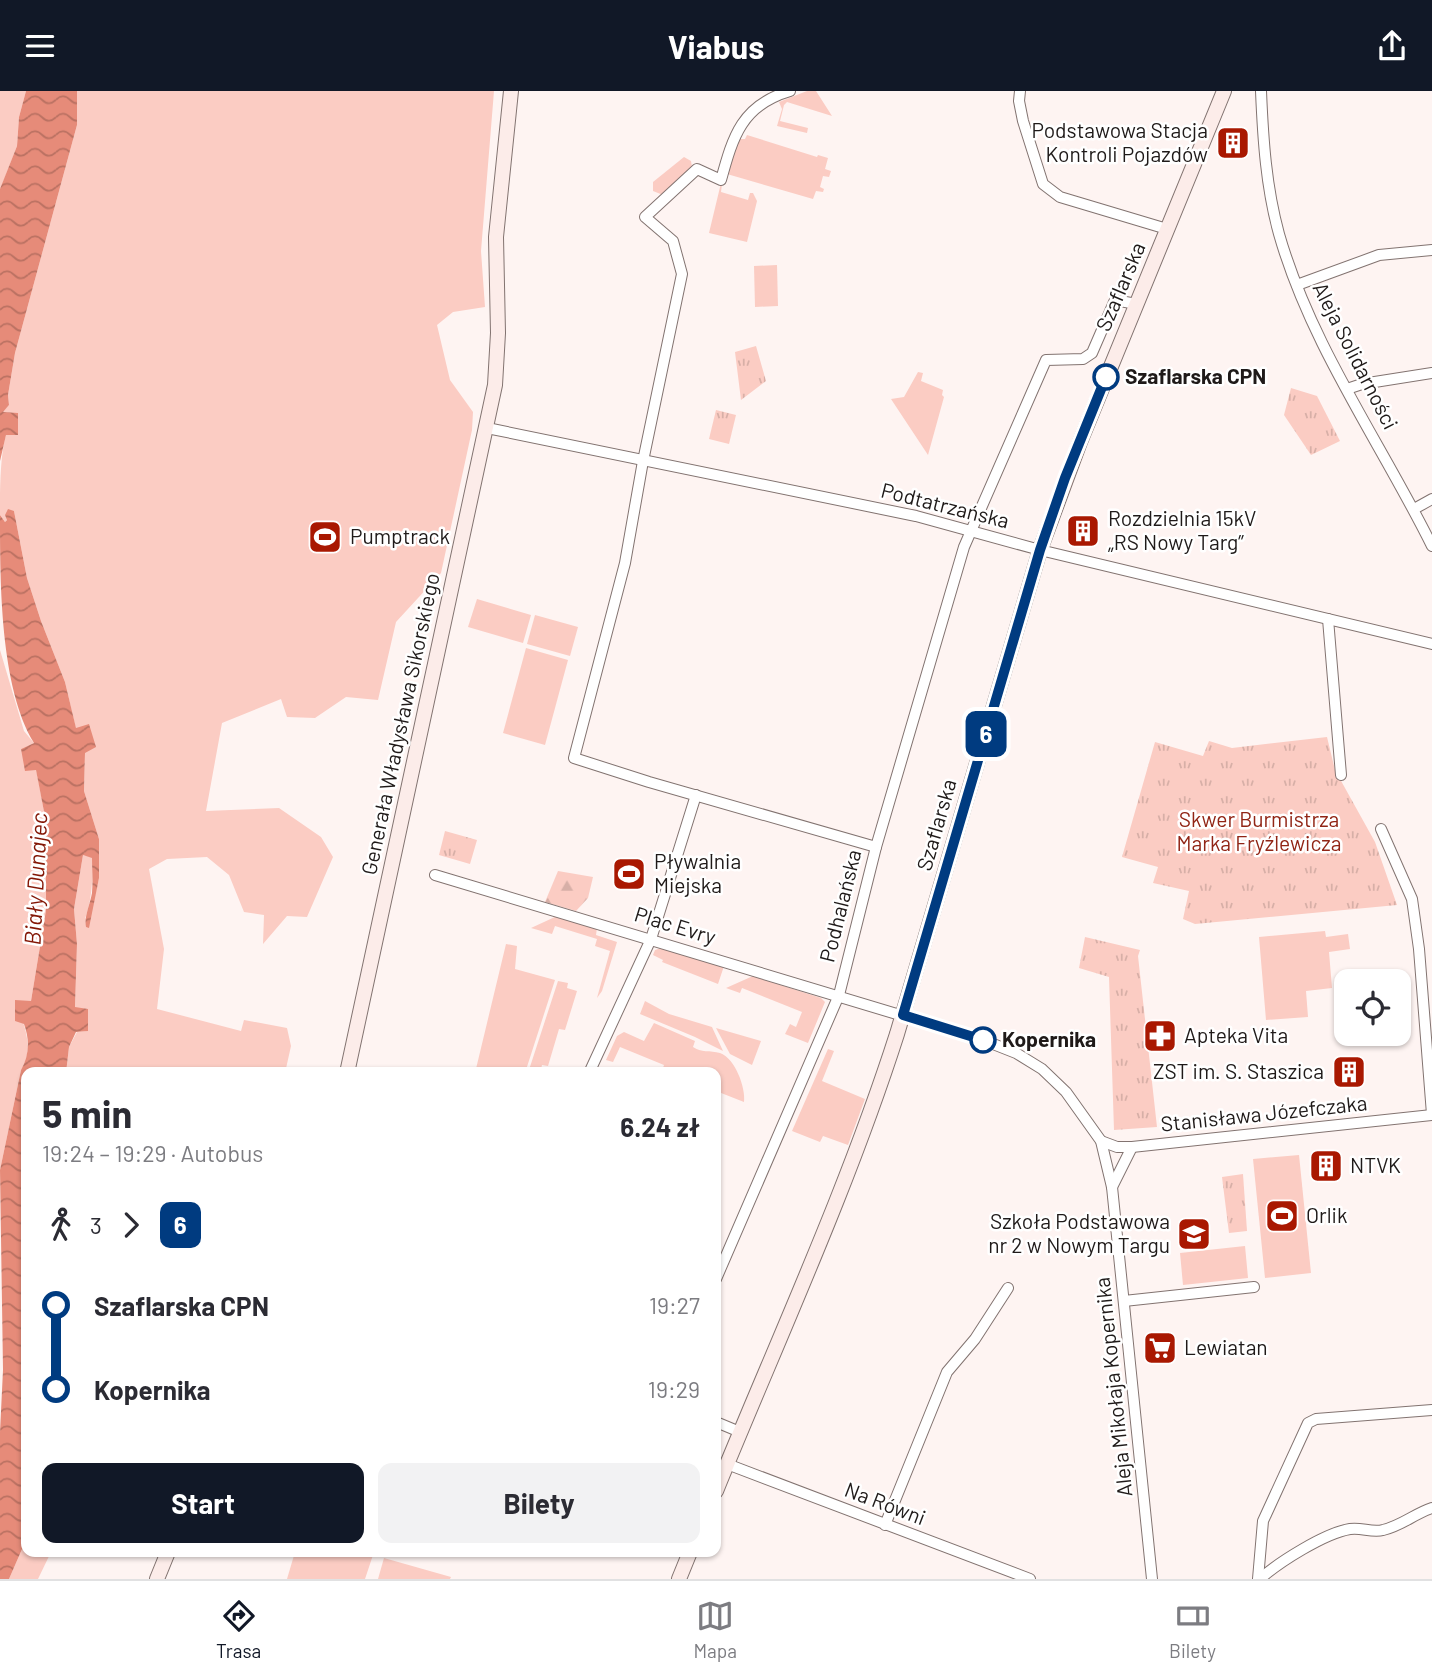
<!DOCTYPE html>
<html lang="pl">
<meta charset="utf-8">
<style>
:root{--surface:#fff;--page:#f2f2f3;--text:#2b2b33;--muted:#7c7c81;--line:#e1e1e2;--accent:#111827}
body{margin:0;font-family:Barlow,sans-serif;background:var(--page);color:var(--text);height:100vh;display:flex;flex-direction:column;font-size:26px;white-space:nowrap}
*{box-sizing:border-box;margin:0}
p{font-size:23px;color:var(--muted)}
.icon{flex:none;width:38px;height:38px;fill:none;stroke:currentColor;stroke-width:2;stroke-linecap:round;stroke-linejoin:round}
.map{position:relative;flex:1;overflow:hidden}
.panel{position:absolute;left:21px;top:976px;width:700px;height:490px;display:flex;flex-direction:column;background:var(--surface);border-radius:14px;box-shadow:0 2px 5px #0004}
.panel>*{flex:none}
.badge{padding:0 14px;border-radius:10px;font-size:24px;line-height:46px}
.controls{position:absolute;left:1334px;top:878px;display:grid;gap:14px}
.controls a{display:grid;place-items:center;width:77px;height:77px;border-radius:14px;background:var(--surface);box-shadow:0 2px 5px #0004;font-size:35px}
.map>.badge{position:absolute;translate:-50% -50%;box-shadow:0 0 0 4px #fff}
.legs{display:flex;align-items:center;gap:10px;height:77px;padding:0 21px;font-size:23px}
.legs p{margin-inline-start:auto}
.head{display:flex;align-items:center;justify-content:space-between;height:119px;padding:0 21px}
h1{font-size:38px;font-weight:700;line-height:52px}
.button{display:flex;gap:14px;margin-top:auto;padding:14px 21px}
.button a{flex:1;height:80px;border-radius:14px;background:var(--accent);color:#fff;font-size:28px;font-weight:700;line-height:80px;text-align:center}
.button a+a{background:var(--page);color:var(--text)}
ul{padding:0 21px;list-style:none}
li{display:flex;align-items:center;gap:24px;height:84px;font-size:26px}
li i{display:grid;place-items:center;width:10px;height:100%;margin:0 9px;background:currentColor}
li i::after{content:'';width:18px;height:18px;margin:-9px;border:5px solid;border-radius:50%;background:var(--surface)}
li p{margin-inline-start:auto}
li:first-child i{background:linear-gradient(#0000 50%,currentColor 0)}
li:last-child i{background:linear-gradient(currentColor 50%,#0000 0)}
header{display:flex;justify-content:space-between;align-items:center;height:91px;padding:0 21px;background:var(--accent);color:#fff;font-size:32px;font-weight:700}
.tab-bar{display:flex;justify-content:space-around;align-items:center;height:98px;border-top:2px solid var(--line);background:var(--surface);font-size:19px;color:var(--muted)}
.tab-bar a{display:grid;justify-items:center;gap:4px}
.tab-bar .selected{color:var(--accent)}
.map>svg:first-child{display:block}
.grass{fill:#fbccc3}
.forest{fill:url(#forest-firs)}
.park{fill:url(#park-tufts)}
.water{fill:url(#water-waves)}
.lines{fill:none;stroke-linecap:round;stroke-linejoin:round}
.street-casing{stroke:#827370;stroke-width:12}
.secondary-casing{stroke:#827370;stroke-width:16}
.street{stroke:#fff;stroke-width:10}
.secondary{stroke:#fcece9;stroke-width:14}
.line-1-casing{stroke:#fff;stroke-width:16}
.line-1{stroke:#003b80;stroke-width:10}
.stop-1-dot{fill:#fff;stroke:#003b80;stroke-width:3.5}
.labels{text-anchor:middle;stroke-width:5;stroke-linejoin:round;paint-order:stroke}
.poi-label{font-size:21px;fill:#1f1a19;stroke:#fff;text-anchor:start}
.street-label{font-size:21px;fill:#1f1a19;stroke:#fff}
.stop-label{font-size:21px;font-weight:bold;fill:#1f1a19;stroke:#fff;text-anchor:start}
.park-label{font-size:21px;fill:#912515;stroke:#fff}
.water-label{font-size:23px;font-style:italic;fill:#831605;stroke:#fff}
</style>
<header><svg class="icon" aria-label="menu" viewBox="0 0 24 24"><path d="M4 6h16M4 12h16M4 18h16"/></svg>Viabus<svg class="icon" aria-label="share" viewBox="0 0 24 24"><path d="M12 15V3M7 8l5-5 5 5M5 13v7h14v-7"/></svg></header>
<div class="map">
<svg width="1432" height="1488" viewBox="0 0 1432 1488">
<defs>
<pattern id="forest-firs" width="22" height="20" patternUnits="userSpaceOnUse" patternTransform="scale(1.75)"><rect width="22" height="20" fill="#fbccc3"/><path d="M5 1l3.5 6h-7zM16 11l3.5 6h-7z" fill="#d7afa7"/></pattern>
<pattern id="park-tufts" width="24" height="20" patternUnits="userSpaceOnUse" patternTransform="scale(1.75)"><rect width="24" height="20" fill="#fbccc3"/><path d="M3 7l-1-3M5 7V3M7 7l1-3M15 17l-1-3M17 17v-4M19 17l1-3" fill="none" stroke="#d7afa7"/></pattern>
<pattern id="water-waves" width="16" height="10" patternUnits="userSpaceOnUse" patternTransform="scale(1.75)"><rect width="16" height="10" fill="#e68b79"/><path d="M0 5q4-4 8 0t8 0" fill="none" stroke="#ba7162"/></pattern>
</defs>
<rect width="100%" height="100%" fill="#fef4f2"/>
<g class="grass">
<polygon points="0,0 26,0 19,26 17,55 0,99"/>
<path d="M 77,0 L 494,0 L 481,160 L 485,216 L 453,221 L 437,234 L 450,289 L 473,321 L 472,339 L 441,482 L 396,531 L 378,609 L 346,606 L 315,627 L 287,626 L 281,608 L 222,632 L 206,720 L 279,717 L 321,746 L 333,766 L 307,826 L 287,825 L 263,853 L 264,824 L 244,821 L 229,784 L 207,766 L 167,768 L 149,778 L 164,858 L 157,918 L 241,940 L 244,929 L 287,937 L 291,955 L 285,982 L 66,982 L 69,956 L 77,941 L 87,940 L 75,917 L 77,853 L 74,818 L 83,764 L 92,766 C 93,788 92,808 85,828 L 91,822 L 99,787 L 99,748 L 84,700 L 85,662 L 76,638 L 65,591 L 41,530 L 27,487 L 14,420 L 5,431 L 0,424 C 0,400 0,365 6,344 L 18,343 L 2,321 L 9,314 L 8,304 L 15,262 L 77,34 Z"/>
<polygon points="807,0 816,0 832,25 787,11 784,14 780,30 808,37 807,42 777,35 782,18 779,11"/>
<polygon points="747,44 817,66 818,64 828,67 825,78 831,80 829,86 823,85 820,96 824,98 823,101 816,100 813,108 727,83 738,48 745,48"/>
<polygon points="684,66 691,70 692,76 663,104 653,100 653,91"/>
<polygon points="721,92 722,93 721,101 748,109 750,102 753,102 757,110 747,151 709,142"/>
<polygon points="777,174 778,215 755,216 754,175"/>
<polygon points="918,281 923,282 921,290 943,299 942,304 944,306 928,364 891,308 904,306"/>
<polygon points="477,508 531,524 523,552 468,536"/>
<polygon points="535,524 578,536 570,565 527,553"/>
<polygon points="526,557 568,569 545,654 503,642"/>
<path d="M 0,559 L 24,640 L 34,652 L 21,658 L 36,678 L 46,731 L 46,819 L 31,910 L 15,910 C 24,933 35,956 21,979 L 0,1079 Z"/>
<polygon points="557,825 597,837 596,844 617,851 602,900 597,907 610,860 595,855 597,848 555,835 552,843 531,837"/>
<polygon points="1325,840 1326,846 1348,843 1350,858 1329,861 1332,897 1306,900 1308,926 1266,929 1259,846"/>
<polygon points="506,853 517,855 515,878 555,889 525,982 475,982"/>
<polygon points="664,856 724,875 718,893 662,871 663,869 653,864 655,859"/>
<polygon points="753,885 821,907 825,911 808,952 785,943 790,933 796,936 802,921 742,897 740,902 726,897"/>
<polygon points="558,890 568,892 567,897 577,900 565,939 559,938 548,975 542,974 540,982 528,982"/>
<polygon points="645,910 669,923 712,936 723,960 695,946 640,923"/>
<path d="M 654,932 L 695,950 L 693,956 C 701,962 710,959 720,962 C 735,967 746,997 744,1011 L 716,1000 L 716,982 L 673,982 L 663,977 L 664,974 L 620,956 L 613,971 L 606,969 L 617,945 L 624,941 L 644,950 Z"/>
<polygon points="716,937 761,950 752,974 730,963"/>
<polygon points="828,958 834,960 822,990 865,1008 848,1054 823,1045 820,1051 792,1040"/>
<polygon points="1299,1064 1311,1182 1265,1187 1253,1068"/>
<polygon points="1245,1155 1248,1187 1183,1194 1180,1162"/>
<polygon points="26,1449 26,1461 51,1461 38,1488 9,1488"/>
<polygon points="295,1461 374,1461 365,1488 287,1488"/>
<polygon points="384,1467 451,1486 450,1488 378,1488"/>
</g>
<polygon class="forest" points="558,780 593,786 588,807 576,820 545,811"/>
<g class="park">
<polygon points="756,255 766,290 741,309 735,261"/>
<polygon points="1291,297 1317,305 1340,350 1311,364 1284,324"/>
<polygon points="716,319 736,324 729,353 709,348"/>
<polygon points="1327,646 1335,679 1375,751 1397,814 1195,833 1183,828 1189,800 1153,792 1158,776 1122,766 1155,651 1203,665 1209,650 1232,657"/>
<polygon points="445,740 477,749 470,773 439,764"/>
<polygon points="1085,846 1140,859 1138,865 1157,1036 1114,1039 1109,886 1079,877"/>
<polygon points="1243,1083 1247,1140 1229,1142 1222,1086"/>
</g>
<g class="water">
<polygon points="26,0 77,0 77,34 15,262 8,304 9,314 3,321 18,322 18,344 6,344 0,370 0,98 17,55 19,26"/>
<path d="M 8,418 L 14,420 L 27,487 L 41,530 L 65,591 L 76,637 L 89,633 L 96,656 L 85,662 L 84,700 L 99,748 L 99,787 L 89,837 L 86,836 C 84,825 90,814 92,802 C 93,790 92,778 92,767 L 83,764 L 74,818 L 77,853 L 75,916 L 88,918 L 88,940 L 76,941 L 69,956 L 66,982 L 26,982 L 26,1449 L 9,1488 L 0,1488 L 0,1341 L 3,1279 L 0,1079 L 21,979 C 29,965 30,949 24,933 L 15,930 L 15,909 L 31,910 L 46,819 L 46,731 L 36,679 L 25,680 L 21,658 L 34,652 C 0,596 0,492 0,424 L 5,431 L 7,429 L 5,424 Z"/>
</g>
<g class="lines">
<defs>
<g id="street">
<path d="M 790,0 C 742,14 733,45 721,89 L 697,78 L 645,126 L 673,150 L 682,183 L 643,370 L 625,472 L 574,667 L 649,691 L 876,756"/>
<polyline points="1020,0 1019,10 1023,30 1043,93 1060,106 1167,138"/>
<path d="M 1261,0 C 1263,48 1266,96 1279,143 C 1311,255 1381,352 1432,455"/>
<polyline points="1297,194 1379,164 1432,159"/>
<polyline points="1347,298 1362,293 1432,282"/>
<polyline points="487,337 916,425 1040,459 1432,553"/>
<polyline points="1414,418 1432,408"/>
<polyline points="1328,528 1341,684"/>
<polyline points="1381,738 1412,808 1419,858 1432,1023"/>
<polyline points="435,784 983,949 1016,962 1042,978 1066,1001 1101,1050 1112,1096 1152,1488"/>
<polyline points="589,982 651,848 696,704"/>
<polyline points="1101,1050 1117,1056 1132,1056 1432,1024"/>
<polyline points="1112,1096 1132,1056"/>
<polyline points="716,1188 839,904 876,756 964,456 1046,269 1083,268 1092,262 1115,209 1136,213"/>
<polyline points="1124,1210 1254,1196"/>
<polyline points="716,1331 740,1341"/>
<polyline points="727,1373 1030,1488"/>
<polyline points="885,1434 947,1281 975,1248 1008,1197"/>
<polyline points="1258,1488 1263,1430 1308,1332 1316,1328 1432,1319"/>
<path d="M 1260,1488 C 1279,1471 1325,1442 1350,1438 C 1361,1436 1372,1442 1383,1439 C 1401,1435 1414,1423 1432,1417"/>
</g>
<g id="secondary">
<polyline points="347,982 495,294 498,242 496,146 511,0"/>
<path d="M 716,1400 C 778,1248 847,1099 897,943 L 1040,459 L 1080,351 L 1224,0"/>
<polyline points="157,1488 168,1461"/>
<polyline points="679,1488 690,1461"/>
</g>
</defs>
<use href="#street" class="street-casing"/>
<use href="#secondary" class="secondary-casing"/>
<use href="#street" class="street"/>
<use href="#secondary" class="secondary"/>
</g>
<g class="lines">
<defs>
<polyline id="line-1" points="983,949 903,924 1040,459 1065,387 1106,286"/>
</defs>
<use href="#line-1" class="line-1-casing"/>
<use href="#line-1" class="line-1"/>
</g>
<defs>
<symbol id="building-square" viewBox="-11 -11 22 22"><rect x="-9" y="-9" width="18" height="18" rx="4" fill="#a91801" stroke="#fff"/><path d="M-4-6H4V6H1V3H-1V6H-4ZM-2.5-4.3h1.7v1.8h-1.7ZM.8-4.3h1.7v1.8H.8ZM-2.5-1h1.7V.8h-1.7ZM.8-1h1.7V.8H.8Z" fill="#fff"/></symbol>
<symbol id="stadium-square" viewBox="-11 -11 22 22"><rect x="-9" y="-9" width="18" height="18" rx="4" fill="#a91801" stroke="#fff"/><path d="M0-5a6.5 5 0 1 0 0 10a6.5 5 0 1 0 0-10ZM-3.5-1.8h7v3.6h-7Z" fill="#fff"/></symbol>
<symbol id="pharmacy-square" viewBox="-11 -11 22 22"><rect x="-9" y="-9" width="18" height="18" rx="4" fill="#a91801" stroke="#fff"/><path d="M-2-6h4v4h4v4h-4v4h-4v-4h-4v-4h4Z" fill="#fff"/></symbol>
<symbol id="school-square" viewBox="-11 -11 22 22"><rect x="-9" y="-9" width="18" height="18" rx="4" fill="#a91801" stroke="#fff"/><path d="M0-5L7-2L0 1L-7-2ZM-4 1L0 2.5L4 1V4Q0 6-4 4Z" fill="#fff"/></symbol>
<symbol id="supermarket-square" viewBox="-11 -11 22 22"><rect x="-9" y="-9" width="18" height="18" rx="4" fill="#a91801" stroke="#fff"/><path d="M-6-5.5h2.5l.6 2H6L4.5 2H-2.5L-4.4-4H-6ZM-1.5 3.2a1.3 1.3 0 1 0 .1 0ZM3 3.2a1.3 1.3 0 1 0 .1 0Z" fill="#fff"/></symbol>
</defs>
<g fill-rule="evenodd">
<use href="#building-square" x="1214" y="33" width="38" height="38"/>
<use href="#building-square" x="1064" y="421" width="38" height="38"/>
<use href="#stadium-square" x="306" y="427" width="38" height="38"/>
<use href="#stadium-square" x="610" y="764" width="38" height="38"/>
<use href="#pharmacy-square" x="1141" y="926" width="38" height="38"/>
<use href="#building-square" x="1330" y="962" width="38" height="38"/>
<use href="#building-square" x="1307" y="1056" width="38" height="38"/>
<use href="#stadium-square" x="1263" y="1106" width="38" height="38"/>
<use href="#school-square" x="1175" y="1124" width="38" height="38"/>
<use href="#supermarket-square" x="1141" y="1238" width="38" height="38"/>
</g>
<g class="stop-1-dot">
<circle cx="1106" cy="286" r="12"/>
<circle cx="983" cy="949" r="12"/>
</g>
<g class="labels">
<g class="poi-label">
<text x="1208" y="47" text-anchor="end">Podstawowa Stacja<tspan x="1208" dy="24">Kontroli Pojazdów</tspan></text>
<text x="1108" y="435">Rozdzielnia 15kV<tspan x="1108" dy="24">„RS Nowy Targ”</tspan></text>
<text x="350" y="453">Pumptrack</text>
<text x="654" y="778">Pływalnia<tspan x="654" dy="24">Miejska</tspan></text>
<text x="1184" y="952">Apteka Vita</text>
<text x="1324" y="988" text-anchor="end">ZST im. S. Staszica</text>
<text x="1350" y="1082">NTVK</text>
<text x="1306" y="1132">Orlik</text>
<text x="1170" y="1138" text-anchor="end">Szkoła Podstawowa<tspan x="1170" dy="24">nr 2 w Nowym Targu</tspan></text>
<text x="1184" y="1264">Lewiatan</text>
</g>
<g class="street-label">
<text transform="translate(1121 196) rotate(-67)" y="7">Szaflarska</text>
<text transform="translate(1355 265) rotate(63)" y="7">Aleja Solidarności</text>
<text transform="translate(945 415) rotate(14)" y="7">Podtatrzańska</text>
<text transform="translate(401 633) rotate(-78)" y="7">Generała Władysława Sikorskiego</text>
<text transform="translate(937 734) rotate(-74)" y="7">Szaflarska</text>
<text transform="translate(841 815) rotate(-76)" y="7">Podhalańska</text>
<text transform="translate(675 835) rotate(17)" y="7">Plac Evry</text>
<text transform="translate(1264 1023) rotate(-6)" y="7">Stanisława Józefczaka</text>
<text transform="translate(1114 1296) rotate(-96)" y="7">Aleja Mikołaja Kopernika</text>
<text transform="translate(885 1413) rotate(21)" y="7">Na Równi</text>
</g>
<g class="stop-label">
<text x="1125" y="293">Szaflarska CPN</text>
<text x="1002" y="956">Kopernika</text>
</g>
<g class="park-label">
<text x="1259" y="736">Skwer Burmistrza<tspan x="1259" dy="24">Marka Fryźlewicza</tspan></text>
</g>
<g class="water-label">
<text transform="translate(36 788) rotate(-87)" y="8">Biały Dunajec</text>
</g>
</g>
</svg>
<div class="controls">
<a><svg class="icon" aria-label="locate" viewBox="0 0 24 24"><circle cx="12" cy="12" r="6"/><path d="M12 2v4M12 18v4M2 12h4M18 12h4"/></svg></a>
</div>
<b class="badge" style="left:986px;top:643px;background:#003b80;color:#fff">6</b>
<section class="panel">
<div class="head"><div><h1>5 min</h1><p>19:24 – 19:29 · Autobus</p></div><b>6.24 zł</b></div>
<div class="legs"><svg class="icon" aria-label="walk" viewBox="0 0 24 24"><circle cx="13" cy="4" r="2"/><path d="M13 8l-2 6 4 7M11 14l-3 7M7 12l3-4h3l4 4"/></svg>3<svg class="icon" aria-label="forward" viewBox="0 0 24 24"><path d="M9 5l7 7-7 7"/></svg><b class="badge" style="background:#003b80;color:#fff">6</b></div>
<ul>
<li><i style="color:#003b80"></i><b>Szaflarska CPN</b><p>19:27</p></li>
<li><i style="color:#003b80"></i><b>Kopernika</b><p>19:29</p></li>
</ul>
<div class="button"><a>Start</a><a>Bilety</a></div>
</section>
</div>
<nav class="tab-bar">
<a class="selected"><svg class="icon" aria-label="directions" viewBox="0 0 24 24"><path d="M12 3l9 9-9 9-9-9zM9 14v-3h6M13 9l2 2-2 2"/></svg>Trasa</a>
<a><svg class="icon" aria-label="map" viewBox="0 0 24 24"><path d="M3 6l6-2 6 2 6-2v14l-6 2-6-2-6 2zM9 4v14M15 6v14"/></svg>Mapa</a>
<a><svg class="icon" aria-label="tickets" viewBox="0 0 24 24"><path d="M3 7h18v10H3zM15 7v10"/></svg>Bilety</a>
</nav>
